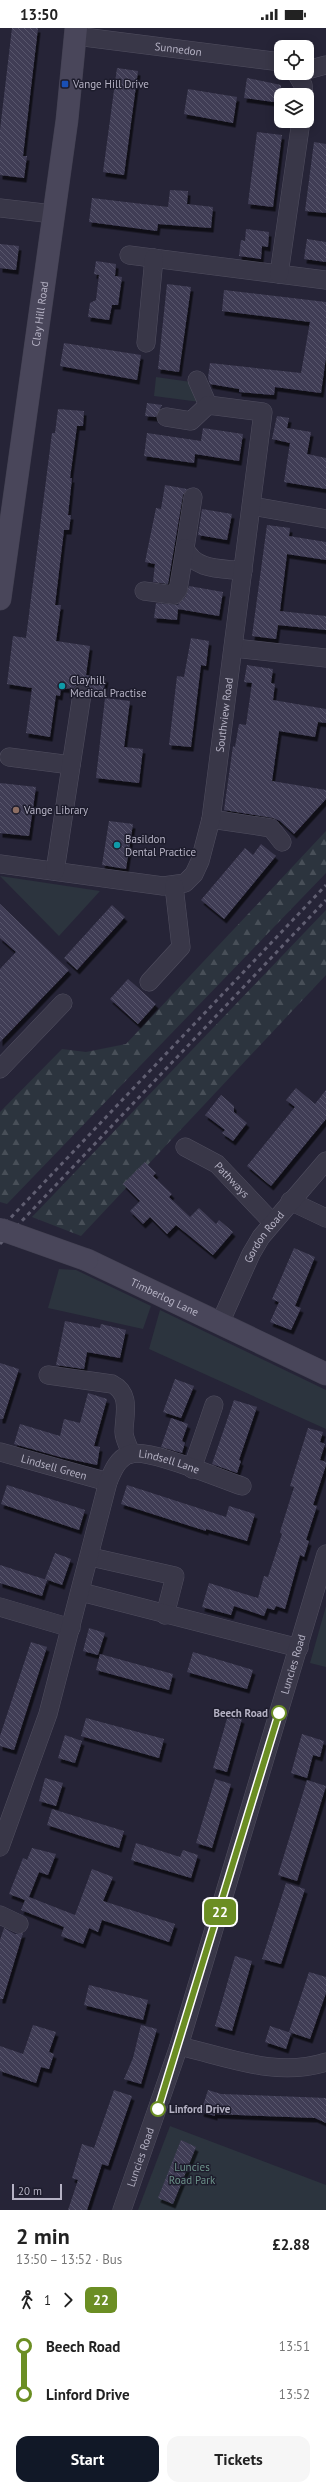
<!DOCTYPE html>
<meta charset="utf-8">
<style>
:root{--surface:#fff;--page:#f6f6f6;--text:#222;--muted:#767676;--accent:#111827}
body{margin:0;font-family:"PT Sans",sans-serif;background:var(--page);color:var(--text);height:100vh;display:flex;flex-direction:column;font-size:15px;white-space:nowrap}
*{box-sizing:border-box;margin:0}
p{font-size:13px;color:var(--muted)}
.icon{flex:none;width:22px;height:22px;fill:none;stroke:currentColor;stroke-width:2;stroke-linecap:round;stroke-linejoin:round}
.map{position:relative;height:2182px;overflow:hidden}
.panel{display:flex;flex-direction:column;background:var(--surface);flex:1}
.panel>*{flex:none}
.badge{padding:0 8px;border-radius:6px;font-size:14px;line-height:26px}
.tools{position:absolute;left:274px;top:12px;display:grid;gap:8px}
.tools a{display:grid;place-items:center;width:40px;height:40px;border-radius:8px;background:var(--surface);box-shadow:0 2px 10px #0003;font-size:20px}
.scale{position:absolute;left:12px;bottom:10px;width:50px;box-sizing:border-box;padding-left:4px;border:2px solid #b5b2c4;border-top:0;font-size:11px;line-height:14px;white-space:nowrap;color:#b5b2c4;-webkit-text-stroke:3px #1e1d2d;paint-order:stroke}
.map>.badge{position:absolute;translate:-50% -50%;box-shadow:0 0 0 2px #fff}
.legs{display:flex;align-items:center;gap:6px;height:44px;padding:0 16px;font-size:13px}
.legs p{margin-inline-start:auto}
.overview{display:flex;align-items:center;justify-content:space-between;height:68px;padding:0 16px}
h1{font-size:22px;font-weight:600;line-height:30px}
.primary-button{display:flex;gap:8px;margin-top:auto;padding:8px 16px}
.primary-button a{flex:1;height:46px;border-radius:12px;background:var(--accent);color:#fff;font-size:16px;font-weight:600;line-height:46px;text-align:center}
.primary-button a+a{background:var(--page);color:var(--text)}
ul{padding:0 16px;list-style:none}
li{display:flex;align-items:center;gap:14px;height:48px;font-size:15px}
li i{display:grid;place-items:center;width:6px;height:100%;margin:0 5px;background:currentColor}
li i::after{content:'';width:10px;height:10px;margin:-5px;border:3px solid;border-radius:50%;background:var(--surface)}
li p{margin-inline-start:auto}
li:first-child i{background:linear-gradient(#0000 50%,currentColor 0)}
li:last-child i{background:linear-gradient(currentColor 50%,#0000 0)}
.status{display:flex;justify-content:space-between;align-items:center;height:28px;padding:0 20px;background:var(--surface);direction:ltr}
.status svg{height:11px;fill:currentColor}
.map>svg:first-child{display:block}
.green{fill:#2c343e}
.forest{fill:url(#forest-firs)}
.building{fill:url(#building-back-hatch);filter:url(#shadow)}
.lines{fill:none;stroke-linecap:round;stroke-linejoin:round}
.street-casing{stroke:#514f60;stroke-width:19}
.secondary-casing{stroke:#424051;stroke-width:23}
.street{stroke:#393748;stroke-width:18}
.secondary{stroke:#49465a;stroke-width:22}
.rail{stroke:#605e71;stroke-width:3;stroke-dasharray:4 4;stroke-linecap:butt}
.secondary-bridge-casing{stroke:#424051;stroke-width:23;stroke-linecap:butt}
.secondary-bridge{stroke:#49465a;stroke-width:22}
.line-1-casing{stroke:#fff;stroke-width:9}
.line-1{stroke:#6b8e23;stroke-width:6}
.transit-dot{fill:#1a4fb4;stroke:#1e1d2d;stroke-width:1.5}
.culture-dot{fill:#0f9aa8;stroke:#1e1d2d;stroke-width:1.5}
.education-dot{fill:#8d6e63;stroke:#1e1d2d;stroke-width:1.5}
.stop-1-dot{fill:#fff;stroke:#6b8e23;stroke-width:2}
.labels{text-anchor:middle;stroke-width:3;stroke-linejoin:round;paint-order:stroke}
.street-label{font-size:11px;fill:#b5b2c4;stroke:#1e1d2d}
.poi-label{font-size:11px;fill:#b5b2c4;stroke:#1e1d2d;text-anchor:start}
.stop-label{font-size:11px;font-weight:bold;fill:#b5b2c4;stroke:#1e1d2d;text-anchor:end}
.park-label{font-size:11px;fill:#6c9289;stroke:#1e1d2d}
</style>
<div class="status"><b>13:50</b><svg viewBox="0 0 49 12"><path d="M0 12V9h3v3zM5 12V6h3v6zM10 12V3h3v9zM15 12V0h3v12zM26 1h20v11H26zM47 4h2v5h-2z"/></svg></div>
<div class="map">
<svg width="326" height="2182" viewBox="0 0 326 2182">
<defs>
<pattern id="forest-firs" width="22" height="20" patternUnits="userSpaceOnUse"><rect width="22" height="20" fill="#2c343e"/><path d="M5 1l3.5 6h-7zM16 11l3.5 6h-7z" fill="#484f58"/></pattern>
<pattern id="building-back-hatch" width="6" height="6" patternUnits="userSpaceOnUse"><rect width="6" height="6" fill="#403d55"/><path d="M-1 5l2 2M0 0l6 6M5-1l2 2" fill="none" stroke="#59576c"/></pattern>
<filter id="shadow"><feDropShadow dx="2.5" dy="4.5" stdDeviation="0" flood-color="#0009"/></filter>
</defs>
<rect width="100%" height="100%" fill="#262437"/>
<g class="green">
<polygon points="156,349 191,354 200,374 154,368"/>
<polygon points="0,848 100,863 59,908"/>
<polygon points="59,1241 76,1242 151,1278 143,1301 48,1280"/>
<polygon points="160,1282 326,1362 326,1401 149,1321"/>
<polygon points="326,1578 326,1639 310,1635"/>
<polygon points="170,2098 326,2157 326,2182 138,2182"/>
</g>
<g class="forest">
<polygon points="326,803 326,845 7,1176 0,1174 0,1084 62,1021 86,1024 126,1016"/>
<polygon points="326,882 326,947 81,1208 32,1189"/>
</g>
<g class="building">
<polygon points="12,0 38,0 23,128 27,128 24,150 0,147 0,102"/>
<polygon points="117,40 138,43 124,147 103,144"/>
<polygon points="247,50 281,57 281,75 244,70"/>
<polygon points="188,61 237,69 233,95 184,86"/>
<polygon points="257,104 282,107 273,179 248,176"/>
<polygon points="314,114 326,116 326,185 305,183"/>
<polygon points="170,162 188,163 187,176 213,179 211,200 158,196 157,203 89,194 92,170 168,179"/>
<polygon points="246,201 269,204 268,219 262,218 261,231 239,228 241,212 245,213"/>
<polygon points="307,211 326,214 326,234 304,231"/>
<polygon points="0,216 19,218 16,242 0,240"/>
<polygon points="96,233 116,236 115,248 122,249 118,277 112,277 109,292 88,289 90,275 96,272 99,247 94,246"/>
<polygon points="167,256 191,259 179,344 158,341"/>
<polygon points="224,262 326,274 326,329 321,365 275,359 274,367 239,364 239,361 210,356 208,350 210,335 301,345 310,294 222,283"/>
<polygon points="64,315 141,327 137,352 60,338"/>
<polygon points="147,375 162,377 156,389 145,388"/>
<polygon points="58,381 84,383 83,398 77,398 70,450 72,450 68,487 71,487 69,502 64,502 55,577 61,577 56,613 90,618 86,647 106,650 103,665 92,664 89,658 83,656 78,656 73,661 61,660 60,668 56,667 50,709 26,705 32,660 7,656 13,608 26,610 52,405 55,405"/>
<polygon points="277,388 289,390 287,400 311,404 307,426 326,430 326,461 284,454 290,415 272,411"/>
<polygon points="203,400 243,406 239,433 195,426 194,435 144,428 147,405 201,413"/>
<polygon points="165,457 187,461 183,467 168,556 153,554 155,536 145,534 156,480 161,481"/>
<polygon points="202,481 232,486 227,512 198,507"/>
<polygon points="267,497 290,500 289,508 326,514 326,532 287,526 280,583 326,588 326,602 278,597 276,611 252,608"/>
<polygon points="189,558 223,564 219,588 178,581 177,592 154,590 156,575 178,577 186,568"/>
<polygon points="191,610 209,613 206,638 201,637 191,719 169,717 177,648 184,649"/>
<polygon points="247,637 273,641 271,655 275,656 273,672 326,681 326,695 318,694 315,709 279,703 272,753 326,762 326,771 294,806 280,793 273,790 224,782 233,718 235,719 239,696 246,697 252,655 244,654"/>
<polygon points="105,670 130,673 124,719 143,721 139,755 96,750"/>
<polygon points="0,755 36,759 29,808 0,805"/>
<polygon points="109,793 133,796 126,841 102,837"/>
<polygon points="261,816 276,828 224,891 201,872 245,820 253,827"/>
<polygon points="0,876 69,942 0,1014 0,941 16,924 0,910"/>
<polygon points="112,877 125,889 77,942 64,930"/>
<polygon points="128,951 156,976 138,996 110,971"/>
<polygon points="296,1060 315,1076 326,1062 326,1091 271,1158 247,1138 295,1079 286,1072"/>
<polygon points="221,1067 234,1078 234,1084 247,1095 233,1113 222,1105 225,1102 205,1087"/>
<polygon points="145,1134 156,1145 153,1148 172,1166 169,1169 190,1189 199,1180 216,1196 219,1192 233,1204 213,1227 176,1197 167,1206 150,1189 143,1196 130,1183 140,1173 123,1156"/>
<polygon points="294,1220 315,1229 295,1278 301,1280 291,1302 270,1294 279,1274 272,1271"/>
<polygon points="65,1293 100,1300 101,1296 126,1302 120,1330 87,1324 84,1341 56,1337"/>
<polygon points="0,1335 19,1341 3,1391 0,1391"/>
<polygon points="175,1351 194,1358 181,1390 163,1384"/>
<polygon points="88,1365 107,1371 94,1418 100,1419 97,1437 60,1429 14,1416 20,1396 60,1408 64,1391 80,1395"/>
<polygon points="234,1372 257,1379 239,1432 241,1433 237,1445 212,1436"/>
<polygon points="171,1390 188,1396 182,1413 185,1415 182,1425 161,1419"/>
<polygon points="308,1400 323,1404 320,1414 325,1416 320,1432 326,1434 326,1437 313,1477 317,1478 306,1512 309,1513 304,1529 300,1527 285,1581 276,1578 274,1582 267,1580 264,1588 234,1578 231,1587 202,1579 209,1555 258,1570 264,1548 268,1549 282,1506 280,1504 294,1459 290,1458"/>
<polygon points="7,1457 85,1482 79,1502 1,1476"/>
<polygon points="127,1457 226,1489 229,1478 255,1486 247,1513 206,1501 206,1503 121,1476"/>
<polygon points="55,1525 71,1531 62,1557 45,1551"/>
<polygon points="0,1537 47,1552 42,1568 0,1555"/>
<polygon points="89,1600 105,1605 98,1627 83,1623"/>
<polygon points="31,1614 47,1619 14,1722 0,1718 0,1708"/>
<polygon points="193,1624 253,1642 247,1661 187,1644"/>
<polygon points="100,1626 173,1646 169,1662 96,1642"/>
<polygon points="228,1687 242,1691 227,1744 213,1740"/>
<polygon points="86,1690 164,1711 159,1730 81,1708"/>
<polygon points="302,1706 324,1713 320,1729 313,1727 307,1750 291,1745"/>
<polygon points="65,1707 82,1713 75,1735 58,1730"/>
<polygon points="45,1750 63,1755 56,1778 39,1773"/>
<polygon points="215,1751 231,1756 212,1820 196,1815"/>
<polygon points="307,1752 326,1758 297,1853 278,1847"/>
<polygon points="52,1781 124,1803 119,1820 47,1797"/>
<polygon points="136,1815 180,1829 183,1822 198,1827 191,1850 131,1832"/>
<polygon points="32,1820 56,1826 48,1847 39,1844 29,1869 75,1887 92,1841 113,1849 103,1873 175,1896 169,1914 102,1892 98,1904 89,1900 83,1916 61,1908 64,1899 21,1882 25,1872 9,1866 23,1830 27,1832"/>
<polygon points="286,1855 305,1861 281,1936 262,1931"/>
<polygon points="4,1900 15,1906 23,1905 3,1971 0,1971 0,1912"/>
<polygon points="235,1928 252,1933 232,2003 215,1998"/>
<polygon points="309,1944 326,1949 326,1965 310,2011 289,2004"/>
<polygon points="89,1957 148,1972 143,1992 84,1977"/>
<polygon points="33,1997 56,2004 49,2024 54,2026 49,2041 41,2039 36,2055 0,2043 0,2018 23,2026"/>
<polygon points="141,1997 157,2001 141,2056 124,2051 133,2030"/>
<polygon points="270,1998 291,2005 286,2021 265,2014"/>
<polygon points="114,2062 132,2068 108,2138 102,2136 87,2182 68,2182 78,2152 72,2150 82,2116 94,2120"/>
<polygon points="208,2062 221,2066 326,2070 326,2095 315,2090 215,2086 215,2088 201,2084"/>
<polygon points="181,2112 196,2119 173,2176 158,2170"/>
</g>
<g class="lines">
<defs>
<g id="street">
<path id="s1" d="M 76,8 L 281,34"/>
<polyline points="307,42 326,37"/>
<polyline points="296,45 303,57 304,67"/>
<polyline points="0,180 53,186"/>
<polyline points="129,227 326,252"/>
<polyline points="279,246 301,93"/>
<polyline points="146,315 154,230"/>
<polyline points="197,352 208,377"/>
<path d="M 193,469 L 185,520 C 195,543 221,540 243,543"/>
<polyline points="252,478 326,491"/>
<polyline points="144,563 174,567 178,562 185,520"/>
<polyline points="234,620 326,630"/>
<polyline points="9,729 71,737"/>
<polyline points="211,791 271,800 282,814"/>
<path id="s2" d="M 0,836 L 163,858 L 185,855 L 194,846 L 200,833 L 211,791 L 263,384 L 208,377 L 191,393 L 166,389"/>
<polyline points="55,843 82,666"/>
<polyline points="149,954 181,919 174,858"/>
<polyline points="0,1041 63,975"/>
<path id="s3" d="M 185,1119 L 217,1136 L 272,1194"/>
<polyline points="290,1173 326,1190"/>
<path id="s4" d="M 220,1295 L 251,1226 L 261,1209 L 326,1133"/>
<path d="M 48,1347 L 112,1356 C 132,1366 124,1387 124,1404 C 124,1411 129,1419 131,1426"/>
<path id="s5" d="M 0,1424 L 108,1454"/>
<polyline points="192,1441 214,1377"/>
<polyline points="91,1529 175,1548 165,1587"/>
<polyline points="81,1564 299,1620"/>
<polyline points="0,1579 71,1600"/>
<path id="s6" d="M 0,1819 L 48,1686 L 108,1454 C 113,1442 118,1430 130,1426 C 150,1420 220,1451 242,1458"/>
<polyline points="0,1887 19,1896"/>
<path d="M 179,2018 C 228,2029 276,2050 326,2034"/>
<path id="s7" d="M 122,2182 L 179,2018 L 326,1526"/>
</g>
<g id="secondary">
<path id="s8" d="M 0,571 L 67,92 L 76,0"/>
<path id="s9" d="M 87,1232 L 326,1346"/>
</g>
</defs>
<use href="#street" class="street-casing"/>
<use href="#secondary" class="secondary-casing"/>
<use href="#street" class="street"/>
<use href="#secondary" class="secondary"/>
<g class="rail">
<polyline points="0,1201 326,857"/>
<polyline points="0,1216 326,872"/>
</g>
<defs>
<polyline id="secondary-bridge" points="0,1201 87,1232"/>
</defs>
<use href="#secondary-bridge" class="secondary-bridge-casing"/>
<use href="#secondary-bridge" class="secondary-bridge"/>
</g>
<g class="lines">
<defs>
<polyline id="line-1" points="158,2081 279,1685"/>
</defs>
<use href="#line-1" class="line-1-casing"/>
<use href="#line-1" class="line-1"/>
</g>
<rect class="transit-dot" x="61" y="52" width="8" height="8" rx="2"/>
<g class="culture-dot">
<circle cx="62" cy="658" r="4"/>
<circle cx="117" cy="817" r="4"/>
</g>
<circle class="education-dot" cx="16" cy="782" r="4"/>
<g class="stop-1-dot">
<circle cx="279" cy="1685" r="7"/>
<circle cx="158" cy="2081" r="7"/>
</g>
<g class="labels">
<g class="street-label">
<text dy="4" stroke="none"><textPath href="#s1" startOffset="103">Sunnedon</textPath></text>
<text dy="4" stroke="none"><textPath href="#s8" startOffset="288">Clay Hill Road</textPath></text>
<text dy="4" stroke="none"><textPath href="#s2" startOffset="362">Southview Road</textPath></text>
<text dy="4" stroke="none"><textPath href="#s3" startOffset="58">Pathways</textPath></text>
<text dy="4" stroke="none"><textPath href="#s4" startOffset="97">Gordon Road</textPath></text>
<text dy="4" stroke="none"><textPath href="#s9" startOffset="86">Timberlog Lane</textPath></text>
<text dy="4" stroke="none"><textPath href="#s6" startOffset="458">Lindsell Lane</textPath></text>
<text dy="4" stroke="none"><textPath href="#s5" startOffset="56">Lindsell Green</textPath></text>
<text dy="4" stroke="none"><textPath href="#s7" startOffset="572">Luncies Road</textPath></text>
<text dy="4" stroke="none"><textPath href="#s7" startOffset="56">Luncies Road</textPath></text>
</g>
<g class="poi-label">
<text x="73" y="60">Vange Hill Drive</text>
<text x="70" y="656">Clayhill<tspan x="70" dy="13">Medical Practise</tspan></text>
<text x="24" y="786">Vange Library</text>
<text x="125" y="815">Basildon<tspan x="125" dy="13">Dental Practice</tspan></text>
</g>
<g class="stop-label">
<text x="268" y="1689">Beech Road</text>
<text x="169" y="2085" text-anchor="start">Linford Drive</text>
</g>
<g class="park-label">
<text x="192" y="2143">Luncies<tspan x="192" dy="13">Road Park</tspan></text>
</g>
</g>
</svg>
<div class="tools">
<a><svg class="icon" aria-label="locate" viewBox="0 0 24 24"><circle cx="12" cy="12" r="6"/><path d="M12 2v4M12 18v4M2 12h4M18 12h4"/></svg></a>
<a><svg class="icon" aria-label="layers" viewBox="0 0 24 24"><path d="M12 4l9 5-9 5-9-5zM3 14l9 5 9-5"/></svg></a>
</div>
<div class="scale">20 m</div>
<b class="badge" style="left:220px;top:1884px;background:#6b8e23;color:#fff">22</b>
</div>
<section class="panel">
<div class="overview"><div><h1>2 min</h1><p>13:50 – 13:52 · Bus</p></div><b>£2.88</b></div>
<div class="legs"><svg class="icon" aria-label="walk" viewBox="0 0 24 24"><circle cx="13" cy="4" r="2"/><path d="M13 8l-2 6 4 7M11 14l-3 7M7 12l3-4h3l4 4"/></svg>1<svg class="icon" aria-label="forward" viewBox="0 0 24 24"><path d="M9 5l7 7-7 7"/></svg><b class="badge" style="background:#6b8e23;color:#fff">22</b></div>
<ul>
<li><i style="color:#6b8e23"></i><b>Beech Road</b><p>13:51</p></li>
<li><i style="color:#6b8e23"></i><b>Linford Drive</b><p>13:52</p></li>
</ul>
<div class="primary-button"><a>Start</a><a>Tickets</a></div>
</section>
